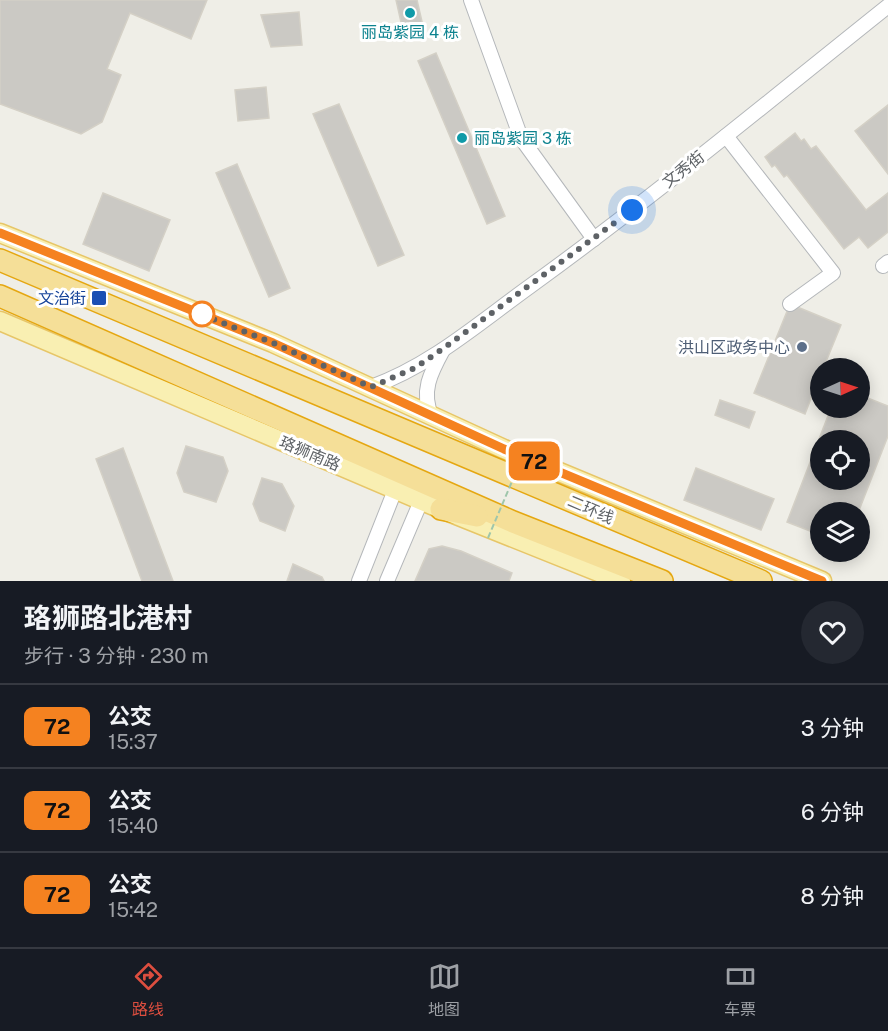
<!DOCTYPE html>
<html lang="zh">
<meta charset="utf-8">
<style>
:root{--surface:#171b24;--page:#242831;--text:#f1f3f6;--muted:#9ea1a6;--line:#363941;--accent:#dd4e3f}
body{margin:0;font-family:"Public Sans","Noto Sans SC",sans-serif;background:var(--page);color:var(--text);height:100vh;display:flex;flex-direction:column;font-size:22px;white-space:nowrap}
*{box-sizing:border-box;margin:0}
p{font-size:20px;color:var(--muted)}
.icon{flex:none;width:33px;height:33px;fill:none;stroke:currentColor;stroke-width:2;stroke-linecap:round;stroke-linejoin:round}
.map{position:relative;height:581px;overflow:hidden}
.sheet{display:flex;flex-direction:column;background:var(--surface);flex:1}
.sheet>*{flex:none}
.badge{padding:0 12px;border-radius:9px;font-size:21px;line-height:39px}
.needle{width:39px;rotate:87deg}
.buttons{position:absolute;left:810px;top:358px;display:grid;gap:12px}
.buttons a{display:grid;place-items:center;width:60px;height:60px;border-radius:50%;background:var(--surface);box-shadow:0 3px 15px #0003;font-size:30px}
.you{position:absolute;width:30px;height:30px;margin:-15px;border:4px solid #fff;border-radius:50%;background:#1a73e8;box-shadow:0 0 0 9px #1a73e833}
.map>.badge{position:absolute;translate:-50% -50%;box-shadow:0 0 0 3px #fff}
.round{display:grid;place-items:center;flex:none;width:63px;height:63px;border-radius:32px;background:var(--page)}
.summary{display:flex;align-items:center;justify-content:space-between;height:102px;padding:0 24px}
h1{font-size:28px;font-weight:700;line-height:45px}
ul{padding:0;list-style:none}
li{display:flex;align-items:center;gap:18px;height:84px;padding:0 24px;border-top:2px solid var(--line)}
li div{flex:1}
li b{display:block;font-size:22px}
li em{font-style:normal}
li .badge{min-width:66px;font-weight:700;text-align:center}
.dock{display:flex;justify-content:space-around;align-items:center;height:84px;border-top:2px solid var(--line);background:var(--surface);font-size:16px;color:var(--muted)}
.dock a{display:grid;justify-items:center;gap:3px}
.dock .current{color:var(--accent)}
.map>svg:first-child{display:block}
.building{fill:#cbc9c4;stroke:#d4d0c6;stroke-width:1.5;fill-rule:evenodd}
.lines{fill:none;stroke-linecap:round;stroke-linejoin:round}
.minor-casing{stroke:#b4b7ba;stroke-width:16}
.major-casing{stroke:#e7c668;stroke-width:21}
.highway-casing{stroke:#e5a711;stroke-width:24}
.minor{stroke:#fff;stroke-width:14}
.major{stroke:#f9efb2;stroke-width:18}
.highway{stroke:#f5df98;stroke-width:21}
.path-bridge{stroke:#9fc6ab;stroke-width:2;stroke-dasharray:6 3;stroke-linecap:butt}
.line-casing{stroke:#fff;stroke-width:14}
.line{stroke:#f58220;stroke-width:9}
.walk{stroke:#5e6266;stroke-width:6;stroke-dasharray:0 10.8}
.culture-dot{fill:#0f9aa8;stroke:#fff;stroke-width:2}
.transit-dot{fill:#1a4fb4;stroke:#fff;stroke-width:2}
.stop-dot{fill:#fff;stroke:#f58220;stroke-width:3}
.service-dot{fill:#5c6f8a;stroke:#fff;stroke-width:2}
.labels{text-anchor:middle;stroke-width:6;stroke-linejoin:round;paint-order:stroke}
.culture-label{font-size:16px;fill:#0d838f;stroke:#fff}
.street-label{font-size:16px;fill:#5e6266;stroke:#fff}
.transit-label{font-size:16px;fill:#164399;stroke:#fff;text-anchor:end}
.service-label{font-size:16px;fill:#4e5e75;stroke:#fff;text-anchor:end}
</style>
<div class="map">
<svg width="888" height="581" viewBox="0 0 888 581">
<rect width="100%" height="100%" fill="#efeee7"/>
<g class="building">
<polygon points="0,0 207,0 191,39 130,13 107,69 121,75 102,122 81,134 0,104"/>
<polygon points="396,0 417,0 423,26 403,31"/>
<polygon points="299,12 302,45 271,47 261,15"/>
<polygon points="436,53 505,216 487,224 418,61"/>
<polygon points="266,87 269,118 238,121 235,90"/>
<polygon points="339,104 404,255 378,266 313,114"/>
<polygon points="888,105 888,174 855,131"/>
<polygon points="795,133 801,141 804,139 811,149 816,146 866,210 888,193 888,232 868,248 859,237 844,249 787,175 784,177 775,165 772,167 765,157"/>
<polygon points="237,164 290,288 269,297 216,173"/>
<polygon points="103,193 170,220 149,271 83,244"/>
<polygon points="790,304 841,325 823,369 820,369 820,375 805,414 754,393"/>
<path d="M 860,395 L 888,406 L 888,436 L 858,513 L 820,513 L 820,535 L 787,522 L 831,408 L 860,408 ZM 820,441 L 860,441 L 860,480 L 820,480 Z"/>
<polygon points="720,400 755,412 749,428 715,415"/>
<polygon points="186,446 223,457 228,471 216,502 184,492 177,473"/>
<polygon points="123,448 173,581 142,581 96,459"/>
<polygon points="696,468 774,499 761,530 684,500"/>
<polygon points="262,478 282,484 294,506 285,531 260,521 253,504"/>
<polygon points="442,546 461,551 512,573 509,581 415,581 429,549"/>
<polygon points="293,564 322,577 324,581 287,581"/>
</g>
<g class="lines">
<defs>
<g id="minor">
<polyline points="471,0 521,138 594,239"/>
<polyline points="726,136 833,273 790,304"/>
<polyline points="883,266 888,262"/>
<path d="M 371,387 C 430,366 479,323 529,287 C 652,198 769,101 888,6"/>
<path d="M 432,417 C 420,392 431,372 443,350"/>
<polyline points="359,581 395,490"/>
<polyline points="387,581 421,501"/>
</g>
<g id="major">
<polyline points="0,233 273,343 504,449 822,581"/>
<polyline points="0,321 441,509 621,581"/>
</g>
<g id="highway">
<polyline points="0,260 761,581"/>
<polyline points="0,296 513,522 662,581"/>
<polyline points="441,509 477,516"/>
</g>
</defs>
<use href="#minor" class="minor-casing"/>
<use href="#major" class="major-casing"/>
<use href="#highway" class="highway-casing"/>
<use href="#minor" class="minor"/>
<use href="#major" class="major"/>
<use href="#highway" class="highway"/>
<polyline class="path-bridge" points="488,538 527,446"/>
</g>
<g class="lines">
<defs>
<polyline id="line" points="0,233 273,343 504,449 822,581"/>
</defs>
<use href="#line" class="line-casing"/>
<use href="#line" class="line"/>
<polyline class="walk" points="202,314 198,313 273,343 371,387 415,368 444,348 632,210"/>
</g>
<g class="culture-dot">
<circle cx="410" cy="13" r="6"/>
<circle cx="462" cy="138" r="6"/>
</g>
<rect class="transit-dot" x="91" y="290" width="16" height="16" rx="3"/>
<circle class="stop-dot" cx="202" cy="314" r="12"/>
<circle class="service-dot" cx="802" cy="347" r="6"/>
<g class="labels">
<g class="culture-label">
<text x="410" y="38">丽岛紫园 4 栋</text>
<text x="474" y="144" text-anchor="start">丽岛紫园 3 栋</text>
</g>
<g class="street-label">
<text transform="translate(683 169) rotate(-38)" y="6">文秀街</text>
<text transform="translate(310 453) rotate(23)" y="6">珞狮南路</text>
<text transform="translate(591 509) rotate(23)" y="6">二环线</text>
</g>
<g class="transit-label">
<text x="86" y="304">文治街</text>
</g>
<g class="service-label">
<text x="790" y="353">洪山区政务中心</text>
</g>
</g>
</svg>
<div class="buttons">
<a><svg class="needle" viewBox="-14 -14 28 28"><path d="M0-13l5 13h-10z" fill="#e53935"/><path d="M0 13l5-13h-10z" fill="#9ea1a6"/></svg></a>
<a><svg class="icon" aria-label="locate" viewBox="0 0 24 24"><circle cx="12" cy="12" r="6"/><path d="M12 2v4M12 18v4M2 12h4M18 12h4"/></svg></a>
<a><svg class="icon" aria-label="layers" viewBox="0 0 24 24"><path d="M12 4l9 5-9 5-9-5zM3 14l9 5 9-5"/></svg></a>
</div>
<div class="you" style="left:632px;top:210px"></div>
<b class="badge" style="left:534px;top:461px;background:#f58220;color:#111">72</b>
</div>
<section class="sheet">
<div class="summary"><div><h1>珞狮路北港村</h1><p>步行 · 3 分钟 · 230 m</p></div><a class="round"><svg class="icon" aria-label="heart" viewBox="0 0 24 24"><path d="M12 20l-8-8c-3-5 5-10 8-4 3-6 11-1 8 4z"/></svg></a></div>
<ul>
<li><span class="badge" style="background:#f58220;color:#111">72</span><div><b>公交</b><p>15:37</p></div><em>3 分钟</em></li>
<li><span class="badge" style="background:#f58220;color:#111">72</span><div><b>公交</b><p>15:40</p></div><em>6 分钟</em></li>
<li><span class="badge" style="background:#f58220;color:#111">72</span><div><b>公交</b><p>15:42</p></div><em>8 分钟</em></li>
</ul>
</section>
<nav class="dock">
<a class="current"><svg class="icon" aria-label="directions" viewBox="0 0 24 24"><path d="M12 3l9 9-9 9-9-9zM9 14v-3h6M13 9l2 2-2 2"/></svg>路线</a>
<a><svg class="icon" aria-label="map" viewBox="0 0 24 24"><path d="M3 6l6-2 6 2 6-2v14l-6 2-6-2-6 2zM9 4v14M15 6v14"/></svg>地图</a>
<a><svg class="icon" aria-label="tickets" viewBox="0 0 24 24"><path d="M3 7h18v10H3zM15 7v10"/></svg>车票</a>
</nav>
